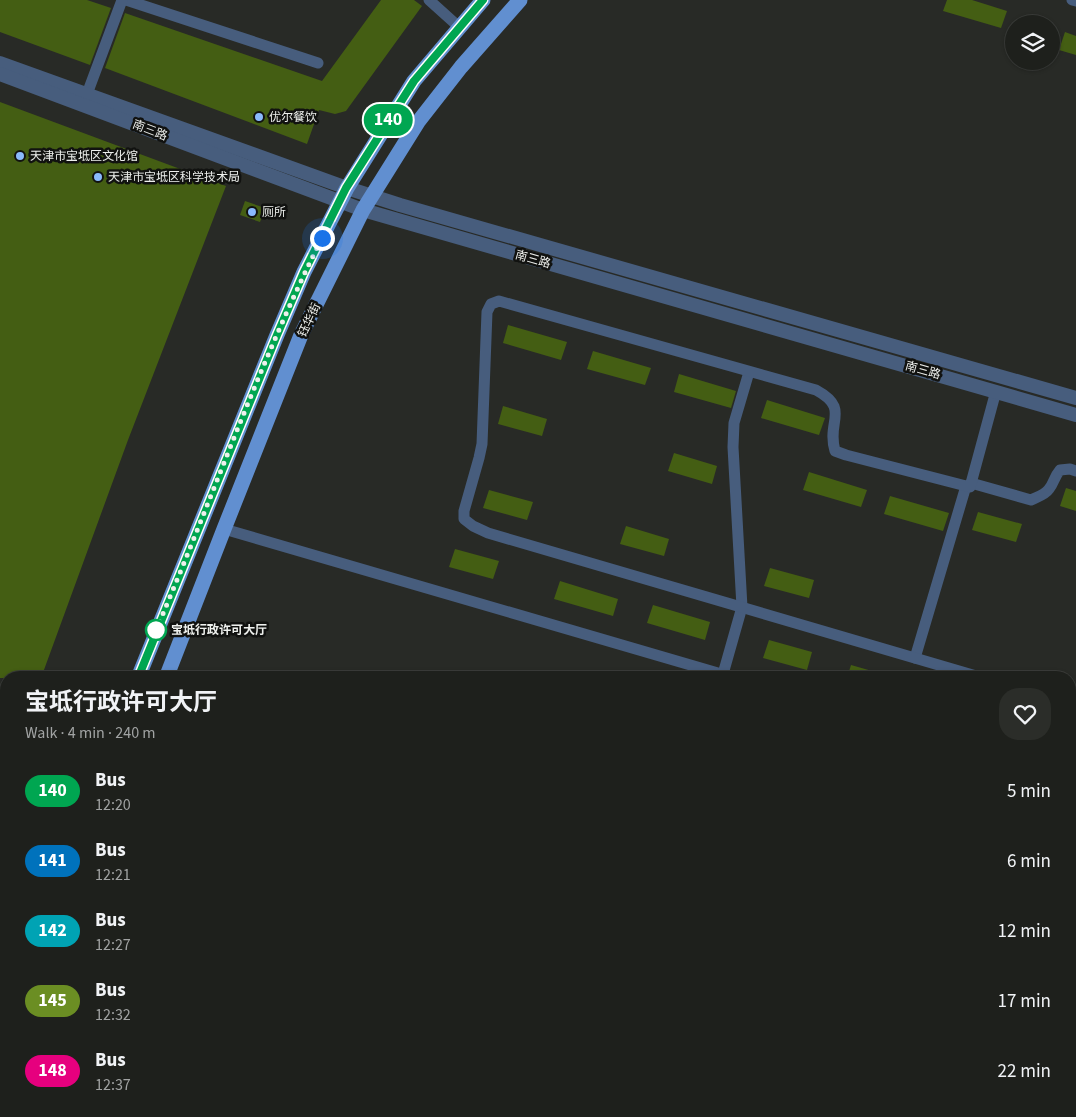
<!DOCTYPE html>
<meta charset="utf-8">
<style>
:root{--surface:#1e201c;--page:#2b2d29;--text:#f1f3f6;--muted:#a1a3a3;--line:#3c3e3b}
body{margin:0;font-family:"Source Sans 3","Noto Sans SC",sans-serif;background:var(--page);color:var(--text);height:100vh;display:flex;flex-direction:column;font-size:19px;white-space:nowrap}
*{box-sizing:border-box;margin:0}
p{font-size:16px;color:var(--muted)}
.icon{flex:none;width:28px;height:28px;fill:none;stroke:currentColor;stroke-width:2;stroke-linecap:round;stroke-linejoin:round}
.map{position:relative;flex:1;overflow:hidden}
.sheet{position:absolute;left:0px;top:671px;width:1076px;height:446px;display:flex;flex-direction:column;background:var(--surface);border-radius:20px 20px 0 0;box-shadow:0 1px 4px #0004,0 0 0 1px var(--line)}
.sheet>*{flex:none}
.badge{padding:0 10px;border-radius:16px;font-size:18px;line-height:32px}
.tools{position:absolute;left:1005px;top:15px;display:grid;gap:10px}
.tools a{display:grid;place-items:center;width:55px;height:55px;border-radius:50%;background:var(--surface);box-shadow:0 1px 4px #0004,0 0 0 1px var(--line);font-size:25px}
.you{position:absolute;width:25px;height:25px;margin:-12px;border:4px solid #fff;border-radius:50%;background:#1a73e8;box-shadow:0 0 0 8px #1a73e833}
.map>.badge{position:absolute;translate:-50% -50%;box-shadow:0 0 0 2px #fff}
.round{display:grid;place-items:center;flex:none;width:52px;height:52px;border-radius:20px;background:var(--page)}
.headline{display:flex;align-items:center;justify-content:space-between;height:85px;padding:0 25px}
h1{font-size:24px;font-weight:700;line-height:38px}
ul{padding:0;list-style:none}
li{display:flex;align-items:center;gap:15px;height:70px;padding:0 25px}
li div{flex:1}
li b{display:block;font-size:19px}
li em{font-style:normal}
li .badge{min-width:55px;font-weight:700;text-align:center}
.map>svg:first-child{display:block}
.green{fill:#435823}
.water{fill:#001135;stroke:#47546c}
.building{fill:#445e13}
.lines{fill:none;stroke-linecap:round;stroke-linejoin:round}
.minor{stroke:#475d7d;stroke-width:11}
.tertiary{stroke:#475d7d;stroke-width:14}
.primary{stroke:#618fd0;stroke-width:15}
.line-casing{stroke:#fff;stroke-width:11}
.line{stroke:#00a651;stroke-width:8}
.walk{stroke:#eef0ed;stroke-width:5;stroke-dasharray:0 9}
.poi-dot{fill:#8abafc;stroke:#111210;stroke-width:2}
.stop-dot{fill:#fff;stroke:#00a651;stroke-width:2.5}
.labels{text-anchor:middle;stroke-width:5;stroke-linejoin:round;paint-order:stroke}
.poi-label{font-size:12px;fill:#eef0ed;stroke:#111210;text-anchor:start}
.street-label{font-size:12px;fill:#eef0ed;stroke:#111210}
.stop-label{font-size:12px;font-weight:bold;fill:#eef0ed;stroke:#111210;text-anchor:start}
</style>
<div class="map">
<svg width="1076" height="1117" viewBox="0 0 1076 1117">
<rect width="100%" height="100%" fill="#282a26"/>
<polygon class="green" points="1076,947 1076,1117 987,1117 991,1111 1070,1111 1070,959"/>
<polygon class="water" points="1076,972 1076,1026 1070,1039 1070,985"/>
<g class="building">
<polygon points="0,0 87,0 111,8 90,65 0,32"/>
<polygon points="381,0 414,0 422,6 346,111 335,114 319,110 307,144 105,68 125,13 322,81"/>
<polygon points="947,0 972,0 1007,11 1001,28 943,11"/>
<polygon points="1065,32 1076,36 1076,55 1059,50"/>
<polygon points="0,102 226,186 128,440 41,678 0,678"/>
<polygon points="245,201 265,208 260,222 240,215"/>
<polygon points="508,325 567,342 561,360 503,343"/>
<polygon points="593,351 651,368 645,385 587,369"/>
<polygon points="679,374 736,391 731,408 674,392"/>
<polygon points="767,400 825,418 819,435 761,418"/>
<polygon points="503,406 547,419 542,436 498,424"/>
<polygon points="674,453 717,466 712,484 668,471"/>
<polygon points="809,472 867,490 861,507 803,490"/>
<polygon points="1066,488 1076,491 1076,511 1060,506"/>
<polygon points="489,490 533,502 527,520 483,508"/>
<polygon points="890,496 949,513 943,531 884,514"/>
<polygon points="978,512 1022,524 1016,542 972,530"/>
<polygon points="626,526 669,539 664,556 620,544"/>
<polygon points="455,549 499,561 493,579 449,567"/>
<polygon points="770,568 814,580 809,598 764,586"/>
<polygon points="560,581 618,599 613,616 554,599"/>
<polygon points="653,605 710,622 705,640 647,623"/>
<polygon points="769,640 812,652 807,670 763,658"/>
<polygon points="851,665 886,675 886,678 847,678"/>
</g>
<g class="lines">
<g class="minor">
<polyline points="126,0 318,63"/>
<polyline points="429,0 459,27"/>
<polyline points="1072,0 1076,1"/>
<polyline points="87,94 122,0"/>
<path d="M 971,483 L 1031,500 C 1037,497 1045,495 1049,489 C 1054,483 1054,477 1060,470 L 1070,469 L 1076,471"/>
<polyline points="224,529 735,678"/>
<polyline points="915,658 966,486"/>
<polyline points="723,674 742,607 733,447 734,423 749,372"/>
<path d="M 983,678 L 488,533 L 473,526 L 464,519 L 464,511 L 479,458 L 482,444 L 487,312 L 491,304 L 499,301 L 816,390 C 851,409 826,421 835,451 L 846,455 L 970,487 L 996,391"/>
<polyline points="1070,703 1076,705"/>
<polyline points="1070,774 1076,776"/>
<polyline points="0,834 6,836"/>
<polyline points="249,1111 269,1117"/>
</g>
<g class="tertiary">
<polyline points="0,63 347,188 400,205 1076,398"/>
<polyline points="0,74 363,210 1076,415"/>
</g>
<g class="primary">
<polyline points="138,678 277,335 304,272 347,188 414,81 483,0"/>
<polyline points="166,678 224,529 301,335 363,210 418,122 461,67 520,0"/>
<polyline points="0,1032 6,1016"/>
<polyline points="0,1103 6,1087"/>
</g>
</g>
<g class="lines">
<defs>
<polyline id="line" points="138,678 277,335 304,272 346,188 414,81 483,0"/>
</defs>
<use href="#line" class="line-casing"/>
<use href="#line" class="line"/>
<path class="walk" d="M 156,630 C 212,500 258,365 322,238"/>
</g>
<g class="poi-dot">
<circle cx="259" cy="117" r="5"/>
<circle cx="20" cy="156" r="5"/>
<circle cx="98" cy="177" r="5"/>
<circle cx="252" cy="212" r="5"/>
</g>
<circle class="stop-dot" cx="156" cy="630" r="10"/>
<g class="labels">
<g class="poi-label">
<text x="269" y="121">优尔餐饮</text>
<text x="30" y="160">天津市宝坻区文化馆</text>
<text x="108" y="181">天津市宝坻区科学技术局</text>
<text x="262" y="216">厕所</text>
</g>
<g class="street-label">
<text transform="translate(150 130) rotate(21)" y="4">南三路</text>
<text transform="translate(533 259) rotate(16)" y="4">南三路</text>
<text transform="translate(309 320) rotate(-64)" y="4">钰华街</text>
<text transform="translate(923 370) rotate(16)" y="4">南三路</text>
</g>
<g class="stop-label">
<text x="171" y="634">宝坻行政许可大厅</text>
</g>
</g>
</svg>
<div class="tools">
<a><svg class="icon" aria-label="layers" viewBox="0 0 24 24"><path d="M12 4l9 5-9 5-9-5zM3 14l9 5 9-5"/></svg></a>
</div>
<div class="you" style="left:322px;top:238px"></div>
<b class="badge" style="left:388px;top:120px;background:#00a651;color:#fff">140</b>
<section class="sheet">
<div class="headline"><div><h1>宝坻行政许可大厅</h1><p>Walk · 4 min · 240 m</p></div><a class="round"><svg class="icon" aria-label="heart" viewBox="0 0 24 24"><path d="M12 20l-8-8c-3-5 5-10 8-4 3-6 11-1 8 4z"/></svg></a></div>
<ul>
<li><span class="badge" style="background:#00a651;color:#fff">140</span><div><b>Bus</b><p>12:20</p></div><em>5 min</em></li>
<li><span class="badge" style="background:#0072bc;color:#fff">141</span><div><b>Bus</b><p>12:21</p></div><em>6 min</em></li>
<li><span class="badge" style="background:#00a3b4;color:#fff">142</span><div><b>Bus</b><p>12:27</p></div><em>12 min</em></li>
<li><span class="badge" style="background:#6b8e23;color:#fff">145</span><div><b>Bus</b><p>12:32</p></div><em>17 min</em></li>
<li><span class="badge" style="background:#e6007e;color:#fff">148</span><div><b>Bus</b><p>12:37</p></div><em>22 min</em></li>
</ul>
</section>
</div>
